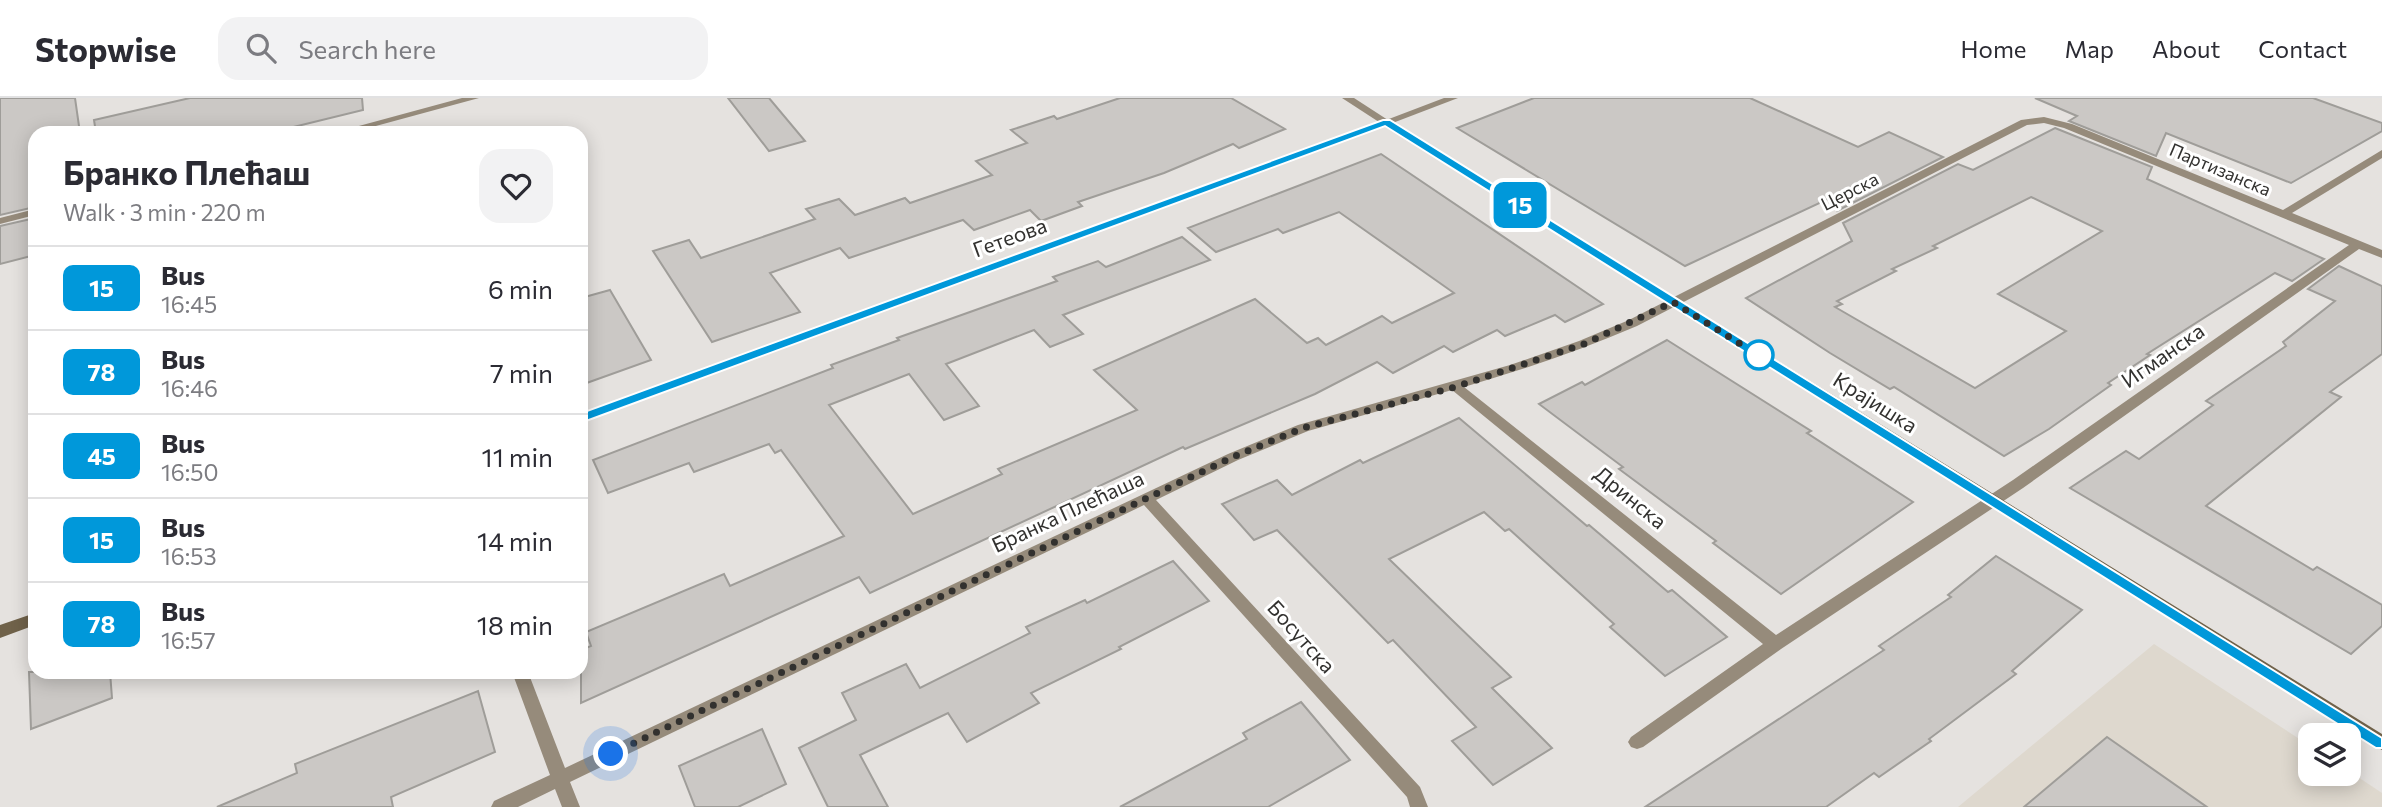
<!DOCTYPE html>
<meta charset="utf-8">
<style>
:root{--surface:#fff;--page:#f2f2f3;--text:#2b2b33;--muted:#7c7c81;--line:#e1e1e2}
body{margin:0;font-family:Commissioner,sans-serif;background:var(--page);color:var(--text);height:100vh;display:flex;flex-direction:column;font-size:26px;white-space:nowrap}
*{box-sizing:border-box;margin:0}
p{font-size:23px;color:var(--muted)}
.icon{flex:none;width:38px;height:38px;fill:none;stroke:currentColor;stroke-width:2;stroke-linecap:round;stroke-linejoin:round}
.map{position:relative;flex:1;overflow:hidden}
.panel{position:absolute;left:28px;top:28px;width:560px;height:553px;display:flex;flex-direction:column;background:var(--surface);border-radius:21px;box-shadow:0 4px 18px #0003}
.panel>*{flex:none}
.badge{padding:0 14px;border-radius:10px;font-size:24px;line-height:46px}
.controls{position:absolute;left:2298px;top:625px;display:grid;gap:14px}
.controls a{display:grid;place-items:center;width:63px;height:63px;border-radius:14px;background:var(--surface);box-shadow:0 4px 18px #0003;font-size:35px}
.you{position:absolute;width:35px;height:35px;margin:-18px;border:5px solid #fff;border-radius:50%;background:#1a73e8;box-shadow:0 0 0 10px #1a73e833}
.map>.badge{position:absolute;translate:-50% -50%;box-shadow:0 0 0 4px #fff}
.round{display:grid;place-items:center;flex:none;width:74px;height:74px;border-radius:21px;background:var(--page)}
.summary{display:flex;align-items:center;justify-content:space-between;height:119px;padding:0 35px}
h1{font-size:33px;font-weight:700;line-height:52px}
ul{padding:0;list-style:none}
li{display:flex;align-items:center;gap:21px;height:84px;padding:0 35px;border-top:2px solid var(--line)}
li div{flex:1}
li b{display:block;font-size:26px}
li em{font-style:normal}
li .badge{min-width:77px;font-weight:700;text-align:center}
header{display:flex;align-items:center;gap:42px;box-sizing:border-box;height:98px;padding:0 35px;background:var(--surface);border-bottom:2px solid var(--line)}
header strong{font-size:33px}
nav{display:flex;gap:38px;margin-inline-start:auto;font-size:24px}
.search{width:490px;height:63px;background:var(--page);display:flex;align-items:center;gap:18px;box-sizing:border-box;padding:0 24px;border-radius:21px;color:var(--muted);font-size:26px}
.map>svg:first-child{display:block}
.built{fill:#ded8ce}
.building{fill:#cbc8c5;stroke:#9f9d99;stroke-width:2;fill-rule:evenodd}
.lines{fill:none;stroke-linecap:round;stroke-linejoin:round}
.minor{fill:#968b7b;fill-rule:evenodd}
.tertiary{fill:#968b7b;fill-rule:evenodd}
.secondary{fill:#70624a;fill-rule:evenodd}
.line{fill:#0098da;stroke:#fff;stroke-width:2}
.walk{stroke:#32312f;stroke-width:7;stroke-dasharray:0 12.6}
.stop-dot{fill:#fff;stroke:#0098da;stroke-width:3.5}
.labels{text-anchor:middle;stroke-width:6;stroke-linejoin:round;paint-order:stroke}
.far-street-label{font-size:18px;fill:#32312f;stroke:#fff}
.street-label{font-size:21px;fill:#32312f;stroke:#fff}
</style>
<header>
<strong>Stopwise</strong>
<div class="search"><svg class="icon" aria-label="search" viewBox="0 0 24 24"><circle cx="10" cy="10" r="6"/><path d="M15 15l6 6"/></svg>Search here</div>
<nav><a>Home</a><a>Map</a><a>About</a><a>Contact</a></nav>
</header>
<div class="map">
<svg width="2382" height="709" viewBox="0 0 2382 709">
<rect width="100%" height="100%" fill="#e5e2df"/>
<polygon class="built" points="2154,546 2310,648 2310,676 2348,676 2349,673 2382,695 2382,709 1958,709"/>
<g class="building">
<polygon points="0,0 75,0 80,35 35,35 35,109 0,117"/>
<polygon points="190,0 362,0 363,12 269,35 96,35 94,22"/>
<polygon points="728,0 769,0 805,43 769,53"/>
<polygon points="1120,0 1231,0 1285,31 1239,50 1233,46 1164,75 1078,104 1082,108 1041,123 1030,112 974,132 963,122 849,160 840,150 770,175 800,214 712,244 653,153 689,142 701,160 815,121 806,111 839,101 855,117 905,100 910,105 992,77 976,63 1027,45 1011,32 1054,18 1057,21"/>
<polygon points="1534,0 1750,0 1858,49 1889,34 1943,59 1837,113 1830,100 1685,168 1457,30"/>
<polygon points="2035,0 2313,0 2382,25 2382,33 2291,85 2166,35 2156,58 2069,23 2077,18"/>
<path d="M 2055,30 L 2152,69 L 2147,81 L 2324,161 L 2292,183 L 2275,175 L 2147,256 L 2150,257 L 2108,285 L 2111,287 L 2049,331 L 2004,358 L 1894,289 L 1890,291 L 1830,255 L 1746,200 L 1852,143 L 1843,125 L 1958,66 L 1973,72 ZM 2031,99 L 2102,133 L 1998,196 L 2066,233 L 1975,290 L 1835,209 L 1842,206 L 1837,203 L 1896,173 L 1892,171 L 1937,150 L 1933,148 Z"/>
<polygon points="1381,56 1603,206 1565,224 1555,217 1505,238 1497,232 1453,254 1444,248 1393,275 1377,264 1315,296 1185,351 1183,349 870,495 859,479 581,605 581,552 591,548 586,534 724,476 730,488 844,438 781,352 775,355 769,346 694,374 689,365 608,395 593,362 833,270 831,267 899,242 897,240 1057,183 1053,179 1098,163 1106,169 1182,139 1210,162 1063,217 1083,236 1050,249 1034,232 946,266 979,308 944,322 909,276 829,307 913,416 1002,376 998,371 1137,312 1094,272 1255,201 1307,245 1318,240 1326,247 1382,218 1392,225 1454,195 1339,114 1283,135 1278,131 1216,154 1188,130"/>
<polygon points="35,120 35,157 0,166 0,128"/>
<polygon points="2339,168 2382,188 2382,256 2330,294 2341,299 2206,408 2313,472 2317,469 2382,507 2382,528 2351,556 2070,390 2126,353 2139,361 2213,307 2206,303 2286,248 2283,244 2335,203 2308,191"/>
<polygon points="610,192 651,262 581,287 581,200"/>
<polygon points="1667,242 1811,333 1807,335 1913,404 1781,496 1713,445 1716,443 1619,371 1623,369 1539,306 1582,284 1585,287"/>
<polygon points="1459,320 1587,428 1589,427 1668,494 1672,492 1727,539 1665,578 1610,529 1614,526 1509,431 1505,433 1484,414 1389,461 1511,579 1492,590 1552,650 1493,687 1452,643 1476,629 1393,542 1388,545 1277,432 1254,442 1222,406 1277,382 1292,397 1360,362 1363,365"/>
<polygon points="1996,458 2082,512 2012,573 2016,576 1929,641 1931,643 1879,679 1874,675 1826,709 1645,709 1884,552 1879,548 1951,499 1948,497"/>
<polygon points="1173,463 1209,503 1119,549 1121,551 1031,595 1039,605 967,644 948,615 860,657 888,709 828,709 799,650 856,622 842,595 906,566 920,590 1030,535 1026,529 1085,502 1087,505"/>
<polygon points="29,574 110,574 112,600 31,631"/>
<polygon points="478,593 495,654 391,699 393,709 217,709 297,675 295,666"/>
<polygon points="1301,604 1350,662 1268,709 1120,709 1247,641 1243,635"/>
<polygon points="762,631 786,686 738,709 695,709 679,668"/>
<polygon points="2107,639 2207,709 2024,709"/>
</g>
<g class="lines">
<g class="minor">
<polygon points="462,0 479,0 350,35 333,35"/>
<polygon points="1342,0 1354,0 1391,24 1382,26"/>
<path d="M 2044,19 L 2072,26 L 2283,112 L 2382,52 L 2382,60 L 2292,115 L 2382,152 L 2382,160 L 2359,151 L 2023,390 L 1781,551 L 1643,649 L 1637,651 L 1631,649 L 1628,644 L 1631,639 L 1763,546 L 1452,292 L 1308,333 L 1238,362 L 1156,402 L 1420,689 L 1428,709 L 1410,709 L 1407,699 L 1144,407 L 570,684 L 580,709 L 562,709 L 555,691 L 518,709 L 491,709 L 494,703 L 550,677 L 512,574 L 528,574 L 565,670 L 1228,356 L 1298,327 L 1510,267 L 1579,243 L 1629,222 L 2021,22 ZM 2044,25 L 2064,30 L 2349,147 L 2013,382 L 1776,537 L 1464,289 C 1523,272 1581,252 1637,228 L 2027,27 Z"/>
<polygon points="35,111 35,117 0,126 0,120"/>
</g>
<polygon class="tertiary" points="1444,0 1458,0 1390,26 1381,24"/>
<g class="secondary">
<polygon points="1386,21 2382,636 2382,652 1385,28 581,325 581,315"/>
<polygon points="35,515 35,527 0,540 0,527"/>
</g>
</g>
<polygon class="line" points="1383,22 1390,22 2382,640 2382,650 2376,650 1385,28 586,323 581,324 574,320 576,317"/>
<g class="lines">
<polyline class="walk" points="611,656 1233,359 1303,330 1455,289 1584,246 1673,204 1763,260 1759,257"/>
</g>
<circle class="stop-dot" cx="1759" cy="257" r="14"/>
<g class="labels">
<g class="far-street-label">
<text transform="translate(2220 72) rotate(23)" y="6">Партизанска</text>
<text transform="translate(1850 94) rotate(-27)" y="6">Церска</text>
</g>
<g class="street-label">
<text transform="translate(1010 140) rotate(-20)" y="7">Гетеова</text>
<text transform="translate(2163 258) rotate(-35)" y="7">Игманска</text>
<text transform="translate(1875 305) rotate(32)" y="7">Крајишка</text>
<text transform="translate(1630 400) rotate(39)" y="7">Дринска</text>
<text transform="translate(1068 414) rotate(-25)" y="7">Бранка Плећаша</text>
<text transform="translate(1301 539) rotate(48)" y="7">Босутска</text>
</g>
</g>
</svg>
<div class="controls">
<a><svg class="icon" aria-label="layers" viewBox="0 0 24 24"><path d="M12 4l9 5-9 5-9-5zM3 14l9 5 9-5"/></svg></a>
</div>
<div class="you" style="left:611px;top:656px"></div>
<b class="badge" style="left:1520px;top:107px;background:#0098da;color:#fff">15</b>
<section class="panel">
<div class="summary"><div><h1>Бранко Плећаш</h1><p>Walk · 3 min · 220 m</p></div><a class="round"><svg class="icon" aria-label="heart" viewBox="0 0 24 24"><path d="M12 20l-8-8c-3-5 5-10 8-4 3-6 11-1 8 4z"/></svg></a></div>
<ul>
<li><span class="badge" style="background:#0098da;color:#fff">15</span><div><b>Bus</b><p>16:45</p></div><em>6 min</em></li>
<li><span class="badge" style="background:#0098da;color:#fff">78</span><div><b>Bus</b><p>16:46</p></div><em>7 min</em></li>
<li><span class="badge" style="background:#0098da;color:#fff">45</span><div><b>Bus</b><p>16:50</p></div><em>11 min</em></li>
<li><span class="badge" style="background:#0098da;color:#fff">15</span><div><b>Bus</b><p>16:53</p></div><em>14 min</em></li>
<li><span class="badge" style="background:#0098da;color:#fff">78</span><div><b>Bus</b><p>16:57</p></div><em>18 min</em></li>
</ul>
</section>
</div>
